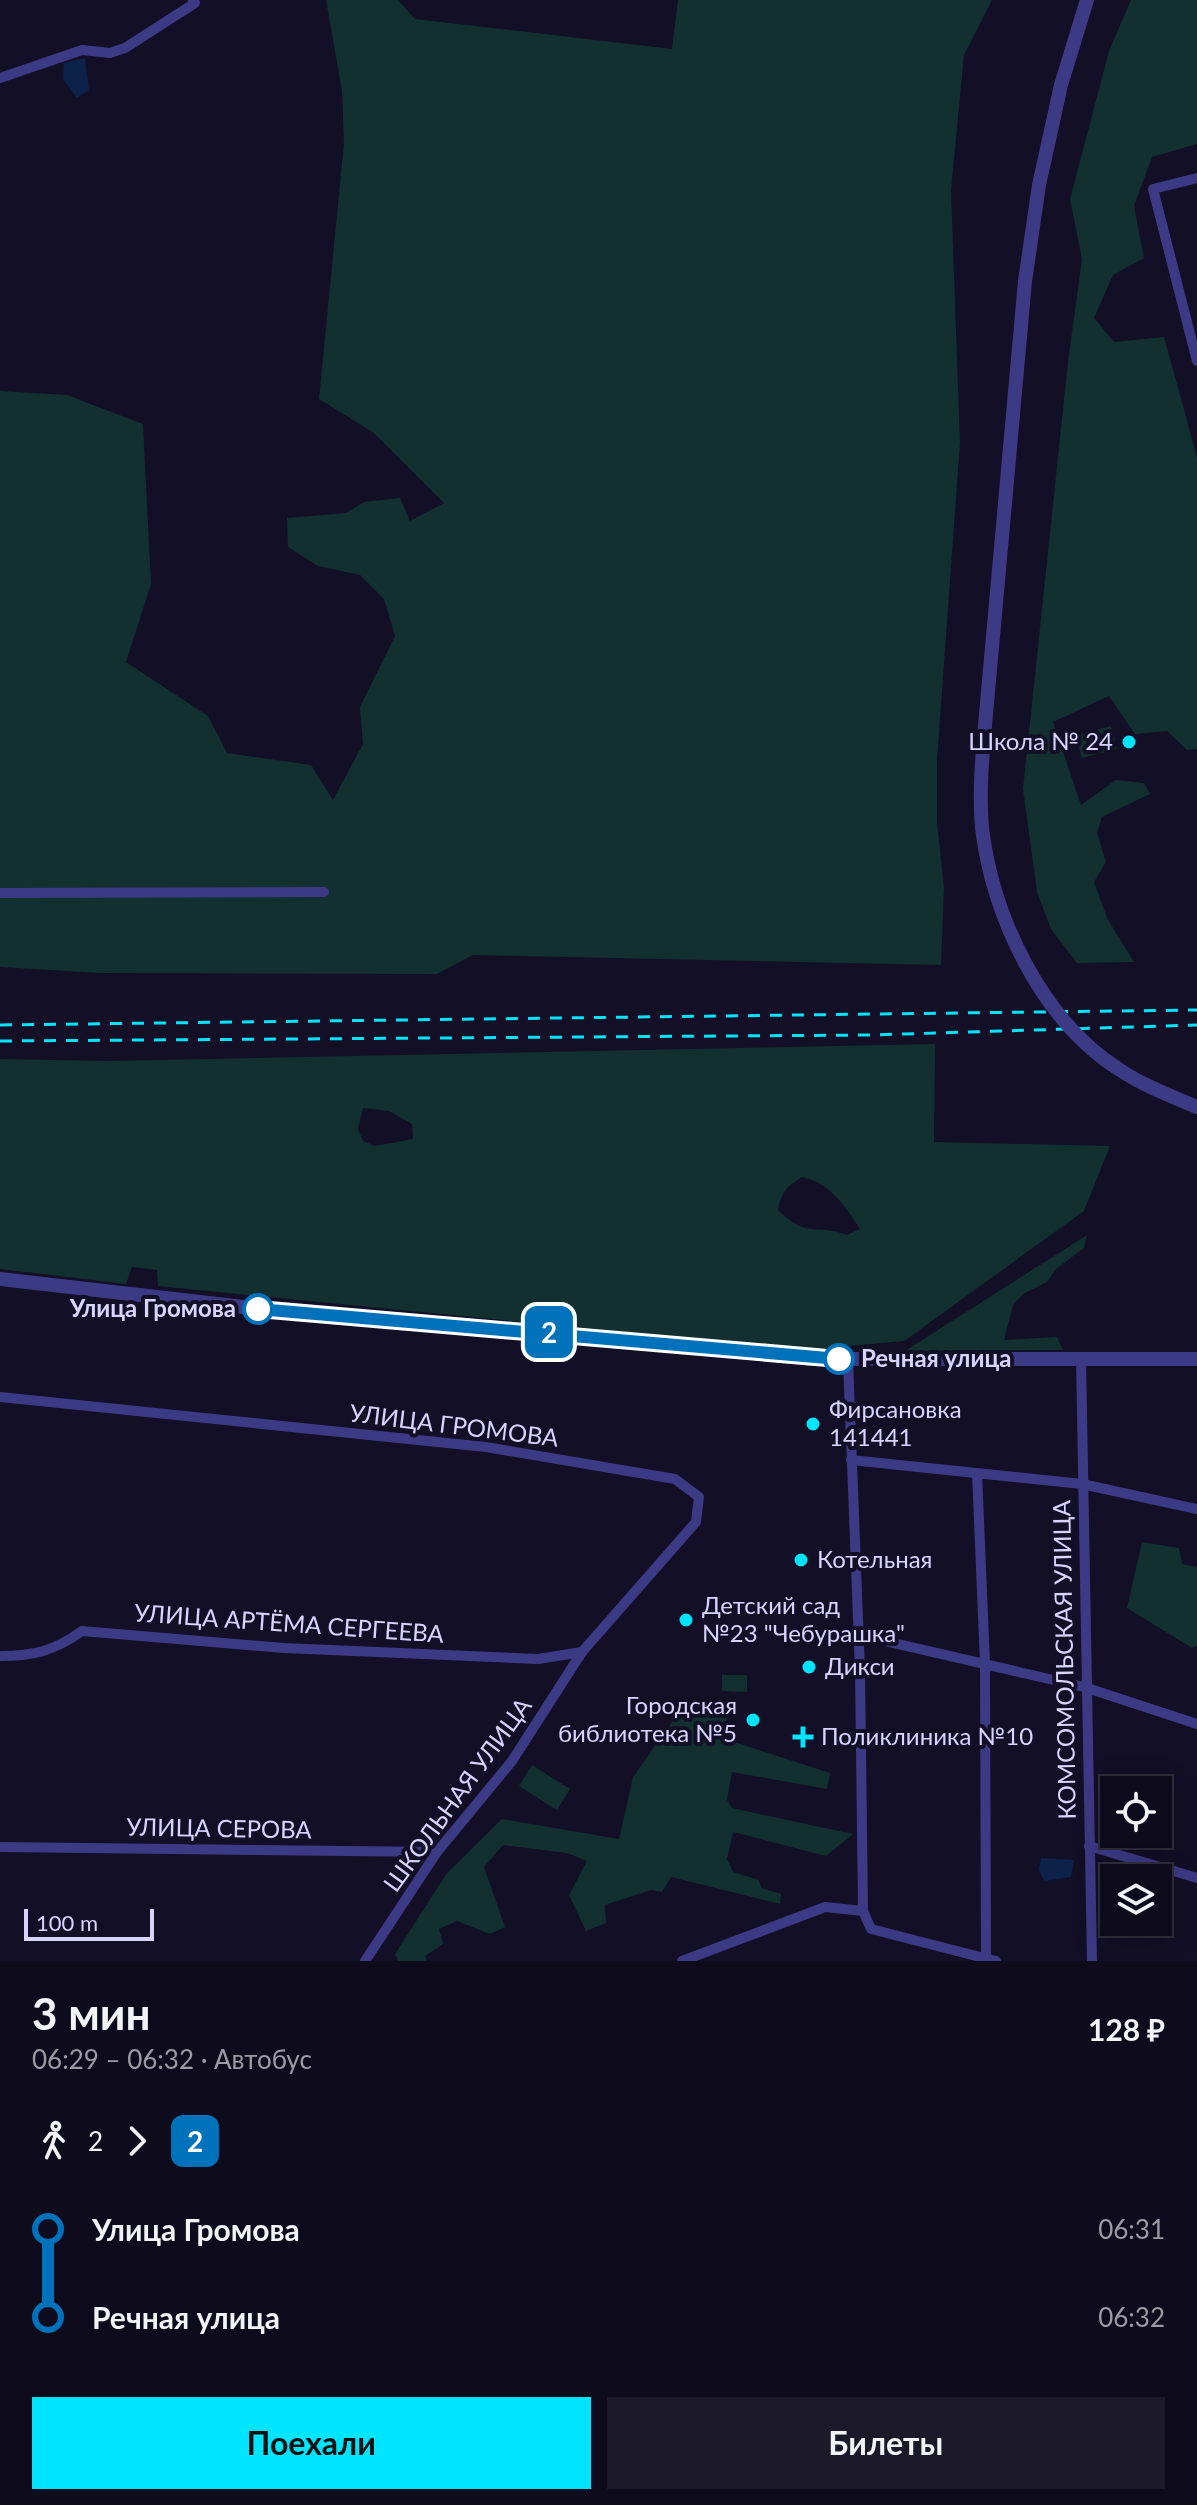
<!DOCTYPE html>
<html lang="ru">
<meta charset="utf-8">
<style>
:root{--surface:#0e0b1c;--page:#1c1929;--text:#f1f3f6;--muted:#9b9ba3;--line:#2e2b3b;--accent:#00e5ff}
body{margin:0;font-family:Lato,sans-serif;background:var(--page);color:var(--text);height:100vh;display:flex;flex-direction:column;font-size:30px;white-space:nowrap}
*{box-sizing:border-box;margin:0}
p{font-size:26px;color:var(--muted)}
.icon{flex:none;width:44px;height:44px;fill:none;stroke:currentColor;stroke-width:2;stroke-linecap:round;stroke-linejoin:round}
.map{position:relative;height:1961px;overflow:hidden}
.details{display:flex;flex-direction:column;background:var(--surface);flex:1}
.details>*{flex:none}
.badge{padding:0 16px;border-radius:12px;font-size:28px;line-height:52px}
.tools{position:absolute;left:1100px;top:1776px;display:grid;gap:16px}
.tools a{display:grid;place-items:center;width:72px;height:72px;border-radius:0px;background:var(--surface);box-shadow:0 8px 32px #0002,0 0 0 2px var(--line);font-size:40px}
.scale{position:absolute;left:24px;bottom:20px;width:130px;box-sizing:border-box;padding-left:8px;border:4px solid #d9d4ff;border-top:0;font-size:22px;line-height:28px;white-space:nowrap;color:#d9d4ff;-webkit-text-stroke:6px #130f26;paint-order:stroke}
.map>.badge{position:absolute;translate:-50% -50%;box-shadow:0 0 0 4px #fff}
.legs{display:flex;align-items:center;gap:12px;height:88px;padding:0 32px;font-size:26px}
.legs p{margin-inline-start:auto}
.head{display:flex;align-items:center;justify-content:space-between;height:136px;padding:0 32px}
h1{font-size:44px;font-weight:700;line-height:60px}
.cta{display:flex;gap:16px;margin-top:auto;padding:16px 32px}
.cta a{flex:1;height:92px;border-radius:0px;background:var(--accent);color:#111;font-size:32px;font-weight:700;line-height:92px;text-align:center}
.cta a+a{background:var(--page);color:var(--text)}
ul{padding:0 32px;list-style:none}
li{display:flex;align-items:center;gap:28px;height:88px;font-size:30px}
li i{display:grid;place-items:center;width:12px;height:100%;margin:0 10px;background:currentColor}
li i::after{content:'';width:20px;height:20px;margin:-10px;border:6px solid;border-radius:50%;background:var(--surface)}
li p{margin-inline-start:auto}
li:first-child i{background:linear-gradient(#0000 50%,currentColor 0)}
li:last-child i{background:linear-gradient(currentColor 50%,#0000 0)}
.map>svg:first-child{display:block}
.green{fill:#12302f;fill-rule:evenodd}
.water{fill:#0c2248}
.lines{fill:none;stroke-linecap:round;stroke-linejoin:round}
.minor{stroke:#3d3a85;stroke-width:10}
.tertiary{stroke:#3d3a85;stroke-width:14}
.rail{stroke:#00e5ff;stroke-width:3;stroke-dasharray:12 10;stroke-linecap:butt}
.tertiary-bridge{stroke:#3d3a85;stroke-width:14}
.line-1-casing{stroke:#fff;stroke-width:18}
.line-1{stroke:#0072bc;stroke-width:12}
.poi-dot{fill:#00e5ff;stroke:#130f26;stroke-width:3}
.stop-1-dot{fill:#fff;stroke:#0072bc;stroke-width:4}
.labels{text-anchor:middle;stroke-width:8;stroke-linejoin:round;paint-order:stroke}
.poi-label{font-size:24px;fill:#d9d4ff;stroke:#130f26;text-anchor:start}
.stop-label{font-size:24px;font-weight:bold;fill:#d9d4ff;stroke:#130f26;text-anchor:end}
.street-label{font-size:24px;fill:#d9d4ff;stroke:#130f26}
</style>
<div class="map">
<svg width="1197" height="1961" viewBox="0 0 1197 1961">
<rect width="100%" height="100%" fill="#130f26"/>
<g class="green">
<polygon points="326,0 398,0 415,19 672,49 678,0 992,0 964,55 951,190 960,443 937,760 937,821 944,888 941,965 473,955 437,974 100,973 0,967 0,391 67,395 143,424 151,584 126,662 208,716 227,753 311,765 333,800 363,744 360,707 395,636 384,599 360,575 318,566 288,547 287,518 346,513 364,502 400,498 410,521 444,503 374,433 319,399 344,143 342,91"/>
<polygon points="1131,0 1197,0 1197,144 1152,157 1134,206 1144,258 1113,275 1094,318 1114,342 1164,337 1197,457 1197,749 1187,750 1167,731 1135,734 1109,696 1053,722 1081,805 1116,780 1144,783 1150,794 1102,817 1097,833 1106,862 1094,882 1108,920 1134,962 1077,963 1051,929 1037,892 1023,789 1068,362 1082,259 1070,199 1109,51"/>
<polygon points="1111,726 1117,749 1082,758 1076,735"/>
<path d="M 935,1044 L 934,1142 L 1110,1146 L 1084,1211 L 904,1341 L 804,1350 L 158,1286 L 157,1270 L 132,1267 L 126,1284 L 0,1269 L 0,1059 L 109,1061 ZM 363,1108 L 389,1111 L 412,1124 L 413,1139 L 375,1146 L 363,1141 L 358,1129 ZM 802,1177 C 829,1182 846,1207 860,1229 L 847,1235 C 813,1222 811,1241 778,1210 C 781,1193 787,1186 802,1177 Z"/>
<polygon points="1087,1235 1084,1248 1056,1269 1047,1282 1023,1294 1013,1305 1004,1340 1057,1337 1063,1350 905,1351"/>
<polygon points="1142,1542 1179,1548 1182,1564 1197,1567 1197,1646 1192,1648 1127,1608"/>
<polygon points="722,1675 747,1675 747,1692 722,1691"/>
<polygon points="683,1706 727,1712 725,1739 830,1773 827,1789 732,1772 727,1800 732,1808 853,1834 826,1856 733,1832 727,1859 733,1872 759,1880 761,1888 781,1894 780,1904 671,1877 662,1892 651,1890 605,1905 606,1923 586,1931 569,1895 587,1861 567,1853 503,1845 484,1867 505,1927 490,1934 457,1921 439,1929 443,1944 425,1956 427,1961 398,1961 395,1954 447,1873 502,1819 619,1839 633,1777"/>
<polygon points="532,1765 570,1789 557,1810 519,1786"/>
</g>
<g class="water">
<polygon points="85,58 89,90 77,98 63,79 64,63"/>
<polygon points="1041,1858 1074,1860 1071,1877 1044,1881 1039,1870"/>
</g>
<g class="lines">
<g class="minor">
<polyline points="0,78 82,50 110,53 125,48 195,3 193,0"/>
<polyline points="1197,178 1153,189 1197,361"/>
<polyline points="0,893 324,892"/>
<polyline points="1081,1358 1092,1961"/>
<polyline points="0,1397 486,1447 675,1479 699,1497 696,1522 582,1652 512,1761 437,1852 365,1961"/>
<polyline points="851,1460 1082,1484 1197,1509"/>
<polyline points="977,1473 985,1664 986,1958"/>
<polyline points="859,1635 1084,1687 1197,1724"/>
<path d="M 0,1656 C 34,1656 54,1651 82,1631 L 284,1648 L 538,1659 L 582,1652"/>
<polyline points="1089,1846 1197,1878"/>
<polyline points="0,1847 437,1852"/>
<polyline points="863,1911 871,1929 996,1961"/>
<polyline points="682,1961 825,1907 863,1911 860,1671 848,1360"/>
</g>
<g class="tertiary">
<polyline points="985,725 1025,281 1039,185 1061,85 1087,0"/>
<polyline points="0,1279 252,1308 502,1328 812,1359 1197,1359"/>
</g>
<g class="rail">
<polyline points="0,1025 1197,1010"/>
<polyline points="0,1041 871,1035 1197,1025"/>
</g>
<path class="tertiary-bridge" d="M 985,725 C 982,759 979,794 982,828 C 993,918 1042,1021 1120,1070 C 1144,1086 1171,1096 1197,1107"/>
</g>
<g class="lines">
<defs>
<polyline id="line-1" points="258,1309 839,1359"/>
</defs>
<use href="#line-1" class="line-1-casing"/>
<use href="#line-1" class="line-1"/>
</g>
<g class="poi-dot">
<circle cx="1129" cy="742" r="8"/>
<circle cx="813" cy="1424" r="8"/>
<circle cx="801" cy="1560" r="8"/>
<circle cx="686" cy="1620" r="8"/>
<circle cx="809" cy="1667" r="8"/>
<circle cx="753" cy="1720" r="8"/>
<path d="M799 1725h8v8h8v8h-8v8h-8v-8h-8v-8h8z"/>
</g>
<g class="stop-1-dot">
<circle cx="258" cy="1309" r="14"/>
<circle cx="839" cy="1359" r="14"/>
</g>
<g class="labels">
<g class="poi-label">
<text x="1113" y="750" text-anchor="end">Школа № 24</text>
<text x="829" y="1418">Фирсановка<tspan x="829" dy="28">141441</tspan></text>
<text x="817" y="1568">Котельная</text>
<text x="702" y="1614">Детский сад<tspan x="702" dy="28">№23 "Чебурашка"</tspan></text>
<text x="825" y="1675">Дикси</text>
<text x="737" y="1714" text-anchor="end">Городская<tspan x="737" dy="28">библиотека №5</tspan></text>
<text x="821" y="1745">Поликлиника №10</text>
</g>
<g class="stop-label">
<text x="236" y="1317">Улица Громова</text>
<text x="861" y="1367" text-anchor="start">Речная улица</text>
</g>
<g class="street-label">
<text transform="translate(454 1426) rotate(7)" y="8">УЛИЦА ГРОМОВА</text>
<text transform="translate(289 1624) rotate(4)" y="8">УЛИЦА АРТЁМА СЕРГЕЕВА</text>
<text transform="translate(1065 1660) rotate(-91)" y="8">КОМСОМОЛЬСКАЯ УЛИЦА</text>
<text transform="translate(458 1795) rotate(-54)" y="8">ШКОЛЬНАЯ УЛИЦА</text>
<text transform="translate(219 1829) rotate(1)" y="8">УЛИЦА СЕРОВА</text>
</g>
</g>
</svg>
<div class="tools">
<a><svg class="icon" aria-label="locate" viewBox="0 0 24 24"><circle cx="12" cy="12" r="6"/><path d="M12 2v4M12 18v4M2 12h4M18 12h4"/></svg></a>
<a><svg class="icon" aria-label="layers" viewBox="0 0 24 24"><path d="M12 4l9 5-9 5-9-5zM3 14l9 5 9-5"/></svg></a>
</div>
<div class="scale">100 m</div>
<b class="badge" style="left:549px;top:1332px;background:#0072bc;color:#fff">2</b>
</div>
<section class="details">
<div class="head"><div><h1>3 мин</h1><p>06:29 – 06:32 · Автобус</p></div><b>128 ₽</b></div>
<div class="legs"><svg class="icon" aria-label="walk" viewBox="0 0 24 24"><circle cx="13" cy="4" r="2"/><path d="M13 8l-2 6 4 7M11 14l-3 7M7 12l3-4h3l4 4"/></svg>2<svg class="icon" aria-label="forward" viewBox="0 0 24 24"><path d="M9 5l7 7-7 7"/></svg><b class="badge" style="background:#0072bc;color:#fff">2</b></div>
<ul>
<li><i style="color:#0072bc"></i><b>Улица Громова</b><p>06:31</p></li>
<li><i style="color:#0072bc"></i><b>Речная улица</b><p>06:32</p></li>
</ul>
<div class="cta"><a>Поехали</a><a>Билеты</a></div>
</section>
